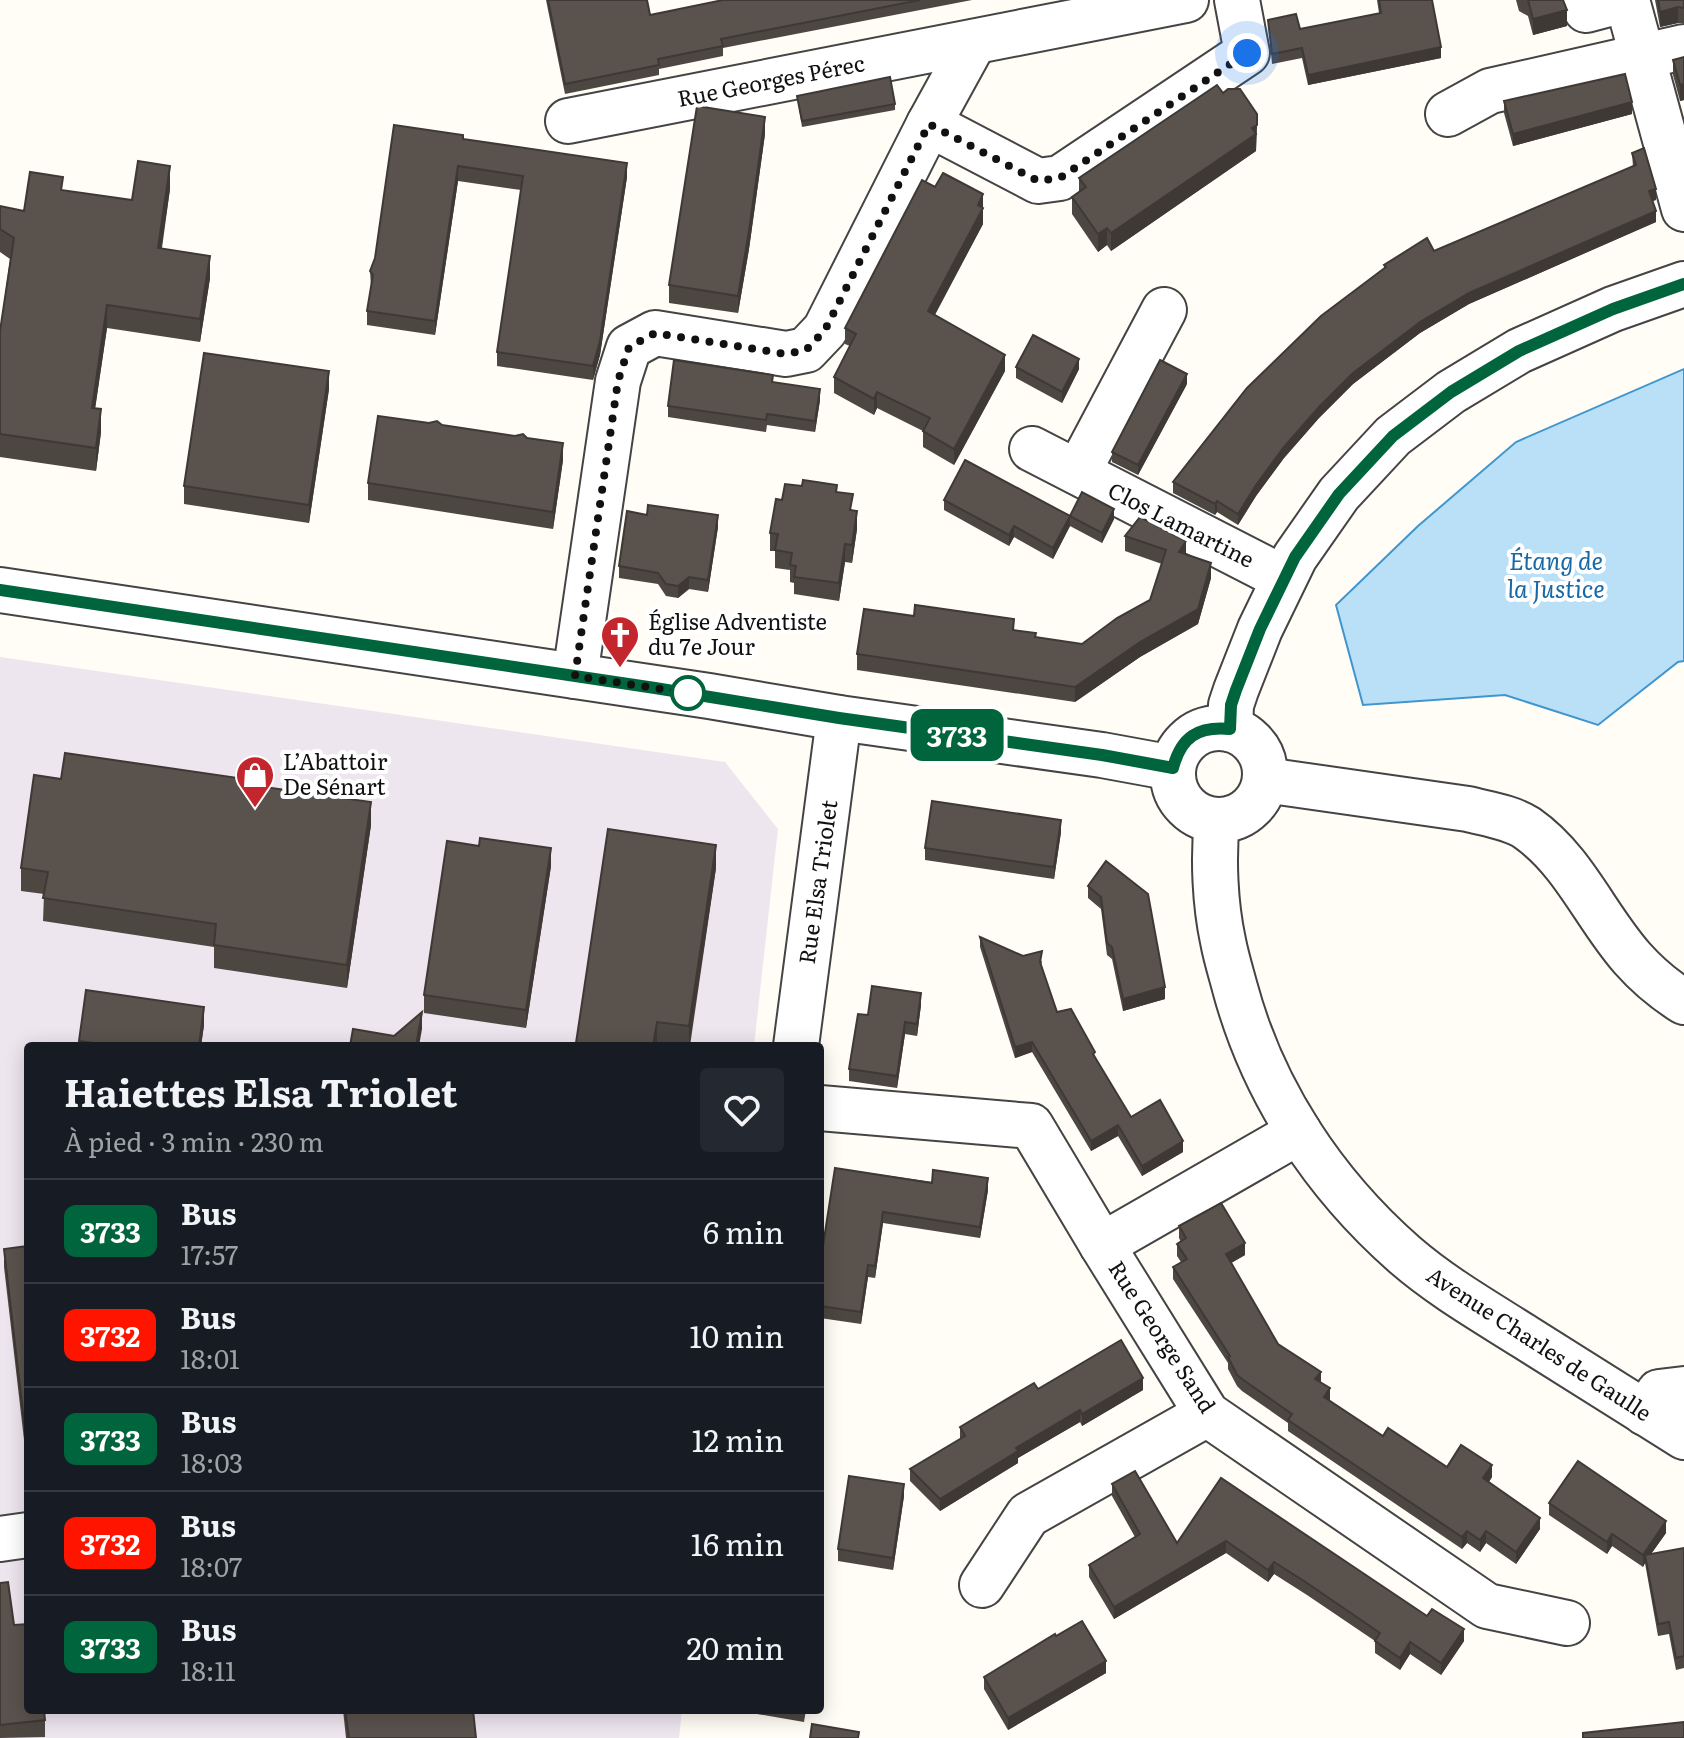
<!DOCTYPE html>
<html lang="fr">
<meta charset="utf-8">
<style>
:root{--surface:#171b24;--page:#242831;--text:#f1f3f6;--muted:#9ea1a6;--line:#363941}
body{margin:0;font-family:Literata,serif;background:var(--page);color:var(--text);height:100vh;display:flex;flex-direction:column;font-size:30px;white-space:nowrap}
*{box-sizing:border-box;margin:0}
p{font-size:26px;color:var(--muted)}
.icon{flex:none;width:44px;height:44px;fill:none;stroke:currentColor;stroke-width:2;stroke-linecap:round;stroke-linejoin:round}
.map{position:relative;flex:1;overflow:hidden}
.panel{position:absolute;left:24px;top:1042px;width:800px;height:672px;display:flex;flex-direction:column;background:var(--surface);border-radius:8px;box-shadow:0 4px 20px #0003}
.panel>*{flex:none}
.badge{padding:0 16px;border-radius:12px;font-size:28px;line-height:52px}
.you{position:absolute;width:40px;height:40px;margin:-20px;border:6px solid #fff;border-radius:50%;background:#1a73e8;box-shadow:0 0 0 12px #1a73e833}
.map>.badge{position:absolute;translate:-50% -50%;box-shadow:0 0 0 4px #fff}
.round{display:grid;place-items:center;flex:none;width:84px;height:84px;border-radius:8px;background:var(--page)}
.head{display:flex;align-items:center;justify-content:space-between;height:136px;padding:0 40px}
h1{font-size:38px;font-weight:700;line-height:60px}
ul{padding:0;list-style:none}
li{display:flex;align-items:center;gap:24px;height:104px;padding:0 40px;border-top:2px solid var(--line)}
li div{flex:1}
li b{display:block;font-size:30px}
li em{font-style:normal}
li .badge{min-width:88px;font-weight:700;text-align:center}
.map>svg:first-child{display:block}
.industrial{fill:#eee6ef}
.water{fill:#b9e0f7;stroke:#3f96cf;stroke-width:2}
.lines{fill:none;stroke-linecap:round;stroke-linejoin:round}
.minor-casing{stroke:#444;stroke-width:48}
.minor{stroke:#fff;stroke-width:44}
.wall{fill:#4d4742}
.shaded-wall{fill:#3f3936}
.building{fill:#5a524d;stroke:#3f3936;stroke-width:2}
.line-casing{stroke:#fff;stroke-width:18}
.line{stroke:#00643c;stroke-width:12}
.walk{stroke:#111;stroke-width:8;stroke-dasharray:0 14.4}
.stop-dot{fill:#fff;stroke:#00643c;stroke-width:4}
.labels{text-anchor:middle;stroke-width:8;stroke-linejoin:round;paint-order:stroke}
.street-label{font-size:22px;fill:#111;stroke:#fff}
.poi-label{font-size:22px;fill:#111;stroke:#fff;text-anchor:start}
.water-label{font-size:24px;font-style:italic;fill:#1768a6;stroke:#fff}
</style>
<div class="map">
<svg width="1684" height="1738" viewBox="0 0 1684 1738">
<rect width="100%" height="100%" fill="#fffdf5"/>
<polygon class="industrial" points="0,657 725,762 778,829 754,1046 28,1046 28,1710 682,1710 679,1738 0,1738"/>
<polygon class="water" points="1684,369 1684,661 1678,662 1598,725 1505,695 1363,705 1336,605 1418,526 1516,442"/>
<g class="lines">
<defs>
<g id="minor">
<polyline points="1583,0 1586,10 1624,0"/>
<polyline points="1627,0 1684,209"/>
<polyline points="1448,114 1490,91 1684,47"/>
<polyline points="568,121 1186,0"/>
<polyline points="929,124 1038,181 1060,178 1247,53 1237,0"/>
<polyline points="1032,449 1283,578"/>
<polyline points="1078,472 1164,310"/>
<polyline points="0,590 709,696 839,718 1102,755 1173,768"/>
<polyline points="575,676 618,381 629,347 655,333 786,354 806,350 825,330 929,124 974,42"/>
<circle cx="1219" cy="774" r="46"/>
<polyline points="1230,729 1231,705 1236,690 1260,629 1295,557 1339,494 1393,436 1451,392 1519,351 1613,309 1684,284"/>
<path d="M 1265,780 L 1468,809 C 1487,814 1510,817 1527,828 C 1574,861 1595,916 1632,958 C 1647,975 1665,990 1684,1002"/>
<path d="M 1217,821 C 1213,858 1215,904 1223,941 C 1226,957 1231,973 1235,988 C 1263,1092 1324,1184 1405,1255 C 1442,1287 1484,1311 1525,1337 C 1578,1370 1631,1404 1684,1437"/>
<polyline points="796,1046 839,718"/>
<polyline points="820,1108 1031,1126 1102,1245 1207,1414 1487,1606 1567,1623"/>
<polyline points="1102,1245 1299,1132"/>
<polyline points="1645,1413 1659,1392 1684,1389"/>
<polyline points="0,1539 28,1535"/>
<polyline points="982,1585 1028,1515 1207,1414"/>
</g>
</defs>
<use href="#minor" class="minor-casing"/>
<use href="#minor" class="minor"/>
</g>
<g class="wall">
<polygon points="546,0 647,0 650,15 723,0 972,0 723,48 723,56 659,69 659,75 565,94"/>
<polygon points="1377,0 1432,0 1441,58 1308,85 1302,58 1272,64 1268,20 1300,29 1379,13"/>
<polygon points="1516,0 1563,0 1567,26 1533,35 1528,16 1519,11"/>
<polygon points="1655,0 1684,0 1684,23 1678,23 1660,27"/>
<polygon points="1684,57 1684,100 1680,101 1673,75 1673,60"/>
<polygon points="1223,93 1257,114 1256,151 1111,251 1107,245 1098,252 1072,214 1072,197 1079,192 1079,178"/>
<polygon points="797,96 895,104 895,110 802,127"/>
<polygon points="1504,101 1632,114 1513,146 1504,113"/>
<polygon points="765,134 749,249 738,313 669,303 669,285"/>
<polygon points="463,139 627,177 600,355 593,380 497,366 497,352 521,190 458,181 435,335 367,325 367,311 371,286 370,271"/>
<polygon points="1632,153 1656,200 1652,201 1656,222 1469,304 1420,333 1353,384 1319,418 1284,458 1256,496 1238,525 1217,512 1215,515 1173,493 1173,482 1384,269 1384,265 1434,251 1633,167"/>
<polygon points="935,187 983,194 983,224 935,315 1005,371 954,465 923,447 923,431 877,408 874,415 834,393 834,377 850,346 845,344 845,328"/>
<polygon points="170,189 162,248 210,278 200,342 107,328 95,408 101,432 96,471 0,457 0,331 10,259 0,252 0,206 24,211 63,190 132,200"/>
<polygon points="1016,367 1079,369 1062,403 1016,378"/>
<polygon points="773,382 820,400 815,432 767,425 766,432 668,417 668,406"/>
<polygon points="1187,384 1138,475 1112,462 1112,452"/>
<polygon points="329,389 309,523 184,504 184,486"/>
<polygon points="442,425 527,438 563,460 553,529 368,500 368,483"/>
<polygon points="837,492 853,511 857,529 852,563 845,562 839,601 794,594 794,583 790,582 790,570 775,568 775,551 770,551 770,533"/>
<polygon points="944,500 1070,516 1114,519 1102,543 1070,526 1053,559 1014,537 1009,546 944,510"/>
<polygon points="718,527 708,592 689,589 678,598 666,596 658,584 619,578 619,566"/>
<polygon points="1125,536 1186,555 1211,578 1198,624 1140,657 1075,702 857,670 857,654 1014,630 1036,637 1082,644 1150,600 1162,564 1125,551"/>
<polygon points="61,779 238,783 371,825 347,988 214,968 214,947 43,921 44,894 21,891 21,868"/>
<polygon points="1061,832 1054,879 925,860 925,848"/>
<polygon points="479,846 551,866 526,1028 424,1013 424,995"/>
<polygon points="716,868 690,1046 657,1045 657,1046 576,1046 576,1043"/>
<polygon points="1088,886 1148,894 1165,999 1123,1011 1112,959 1107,955 1101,909 1088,898"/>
<polygon points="980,937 1023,956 1042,961 1041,966 1057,1012 1095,1057 1131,1117 1183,1152 1142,1176 1118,1136 1091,1151 1032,1052 1015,1058 980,947"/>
<polygon points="921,1005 917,1036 905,1034 897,1088 849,1081 849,1069"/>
<polygon points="204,1025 201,1046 79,1046 79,1041"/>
<polygon points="835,1168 988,1190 980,1238 883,1223 875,1278 868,1277 861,1324 820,1318 821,1287 820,1287 820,1265"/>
<polygon points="1179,1226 1245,1255 1231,1263 1278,1344 1321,1382 1330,1401 1383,1436 1447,1467 1492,1477 1489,1482 1540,1529 1516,1564 1486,1543 1480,1552 1467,1543 1462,1549 1288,1431 1288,1423 1242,1391 1237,1386 1228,1369 1228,1363 1173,1279 1173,1267 1181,1262 1177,1256 1177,1244 1181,1242 1179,1238"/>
<polygon points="28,1246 28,1456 26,1457 4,1267 4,1249"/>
<polygon points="1038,1389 1143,1390 1082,1426 1080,1422 1018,1458 1018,1463 940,1511 910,1481 910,1469 960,1439 960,1427"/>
<polygon points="1221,1478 1464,1641 1441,1675 1410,1654 1400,1670 1375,1653 1375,1641 1307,1595 1274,1574 1268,1582 1226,1553 1114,1619 1089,1577 1089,1565 1135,1537 1112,1496 1112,1484 1177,1543"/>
<polygon points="904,1496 893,1570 838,1561 838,1549"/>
<polygon points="1549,1503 1666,1533 1651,1554 1684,1548 1684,1668 1676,1670 1669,1634 1658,1636 1645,1563 1643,1567 1612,1546 1607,1554 1549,1515"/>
<polygon points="0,1583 45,1720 45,1737 0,1738"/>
<polygon points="1056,1636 1106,1673 1008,1730 984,1689 984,1677"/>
<polygon points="343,1710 473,1710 476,1738 346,1738"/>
<polygon points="757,1710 806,1710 804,1722 757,1714"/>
</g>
<g class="shaded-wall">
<polygon points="1678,7 1678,23 1660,27 1660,12"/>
<polygon points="1567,10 1567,26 1533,35 1533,19"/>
<polygon points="1441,47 1441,58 1308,85 1308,75"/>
<polygon points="1684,84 1684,100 1680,101 1680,85"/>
<polygon points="1632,102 1632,114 1513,146 1513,134"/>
<polygon points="765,117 765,134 749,249 738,313 738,296"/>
<polygon points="1257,125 1256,151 1111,251 1111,233"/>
<polygon points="627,163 627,177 600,355 593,380 593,366"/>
<polygon points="170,166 170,189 158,270 158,248"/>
<polygon points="458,166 458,181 435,335 435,321"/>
<polygon points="1656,189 1656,200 1649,202 1649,191"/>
<polygon points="983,194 983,224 928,327 928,311"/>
<polygon points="1656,211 1656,222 1469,304 1420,333 1353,384 1319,418 1284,458 1256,496 1238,525 1238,514 1256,485 1284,447 1319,407 1353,373 1420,322 1469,293"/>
<polygon points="1107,228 1107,245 1098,252 1098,234"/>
<polygon points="210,256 210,278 200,342 200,319"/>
<polygon points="107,305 107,328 92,430 92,408"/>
<polygon points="1005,355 1005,371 954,465 954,449"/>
<polygon points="1079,359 1079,369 1062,403 1062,392"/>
<polygon points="329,371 329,389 309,523 309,505"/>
<polygon points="1187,374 1187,384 1138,475 1138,465"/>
<polygon points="820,389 820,400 815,432 815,421"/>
<polygon points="877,392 877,408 874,415 874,399"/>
<polygon points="101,409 101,432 96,471 96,448"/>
<polygon points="563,443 563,460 553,529 553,512"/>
<polygon points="1217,501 1217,512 1215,515 1215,504"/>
<polygon points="1114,509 1114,519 1102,543 1102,533"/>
<polygon points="857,511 857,529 852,563 852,545"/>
<polygon points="718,515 718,527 708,592 708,580"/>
<polygon points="1070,516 1070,526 1053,559 1053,548"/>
<polygon points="1014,526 1014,537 1009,546 1009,535"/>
<polygon points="1186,541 1186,556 1179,552"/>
<polygon points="845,544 845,562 839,601 839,583"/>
<polygon points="1211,563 1211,578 1198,624 1140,657 1075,702 1075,687"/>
<polygon points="689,577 689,589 678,598 678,586"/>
<polygon points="371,802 371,825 347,988 347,965"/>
<polygon points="1061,820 1061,832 1054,879 1054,867"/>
<polygon points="716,845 716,868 689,1046 689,1026"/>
<polygon points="551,848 551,866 526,1028 526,1010"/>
<polygon points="1165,987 1165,999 1123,1011 1123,999"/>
<polygon points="921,993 921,1005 917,1036 917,1024"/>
<polygon points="204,1007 204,1025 201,1046 199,1046"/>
<polygon points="422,1012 422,1029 419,1046 416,1046"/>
<polygon points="657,1022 657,1046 653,1046"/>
<polygon points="905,1022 905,1034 897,1088 897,1076"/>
<polygon points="1032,1042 1032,1052 1015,1058 1015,1047"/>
<polygon points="1118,1125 1118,1136 1091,1151 1091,1141"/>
<polygon points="1183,1141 1183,1152 1142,1176 1142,1166"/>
<polygon points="988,1178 988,1190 980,1238 980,1227"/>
<polygon points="883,1212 883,1223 875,1278 875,1266"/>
<polygon points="1245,1243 1245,1255 1226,1266 1226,1254"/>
<polygon points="868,1265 868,1277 861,1324 861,1312"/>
<polygon points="1321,1372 1321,1383 1315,1379"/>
<polygon points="1143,1378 1143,1390 1082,1426 1082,1414"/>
<polygon points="1330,1388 1330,1400 1324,1409 1324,1397"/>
<polygon points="1080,1410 1080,1422 1018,1458 1018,1463 940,1511 940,1499 1016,1448"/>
<polygon points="1492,1465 1492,1477 1483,1490 1483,1478"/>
<polygon points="904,1484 904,1496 893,1570 893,1558"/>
<polygon points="1540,1518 1540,1529 1516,1564 1516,1552"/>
<polygon points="1666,1521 1666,1533 1646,1561 1645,1555 1645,1563 1643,1567 1643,1555"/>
<polygon points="1467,1531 1467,1543 1462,1549 1462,1537"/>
<polygon points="1486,1531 1486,1543 1480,1552 1480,1540"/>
<polygon points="1612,1534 1612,1546 1607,1554 1607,1542"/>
<polygon points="1226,1541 1226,1553 1114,1619 1114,1607"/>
<polygon points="1274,1562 1274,1574 1268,1582 1268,1570"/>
<polygon points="823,1563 823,1575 820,1592 820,1580"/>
<polygon points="1464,1629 1464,1641 1441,1675 1441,1663"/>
<polygon points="1410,1642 1410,1654 1400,1670 1400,1658"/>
<polygon points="1106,1661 1106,1673 1008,1730 1008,1718"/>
</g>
<g class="building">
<polygon points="548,0 647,0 650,15 723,0 920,0 721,39 723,46 658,59 659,65 565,84"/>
<polygon points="1379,0 1432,0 1441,47 1308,75 1302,48 1272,54 1268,20 1296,14 1300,29 1381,13"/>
<polygon points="1528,0 1563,0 1567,10 1533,19"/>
<polygon points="1658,0 1684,0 1684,8 1678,7 1660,12"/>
<polygon points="1684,57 1684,84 1680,85 1673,60"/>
<polygon points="1625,74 1632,102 1513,134 1504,101"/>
<polygon points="890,77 895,104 802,121 797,96"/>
<polygon points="1217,85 1223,93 1228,89 1240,89 1257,114 1257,125 1252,128 1256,134 1111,233 1107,228 1098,234 1072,197 1086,187 1079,178"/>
<polygon points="697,106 765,117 749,231 738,296 669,285"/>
<polygon points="394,125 463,135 463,139 627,163 600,341 593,366 497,352 523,176 458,166 435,321 367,311 373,275 370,271 375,258"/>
<polygon points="1644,148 1656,189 1649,191 1656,211 1469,293 1420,322 1353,373 1319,407 1284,447 1256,485 1238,514 1217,501 1215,504 1173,482 1247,388 1321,316 1386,267 1384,265 1427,238 1434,251 1636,165 1632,153"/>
<polygon points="138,161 170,166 158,248 210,256 200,319 107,305 92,408 101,409 96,448 0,434 0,331 14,238 0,229 0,206 24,211 30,172 63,177 61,190 132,200"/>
<polygon points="943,173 983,194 978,205 983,208 928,311 1005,355 954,449 923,431 930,418 877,392 874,399 834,377 856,334 845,328 922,180 935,187"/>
<polygon points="1033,335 1079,359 1062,392 1016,367"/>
<polygon points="204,353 329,371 309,505 184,486"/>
<polygon points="674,360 773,375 772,382 820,389 815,421 767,414 766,420 668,406"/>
<polygon points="1160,360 1187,374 1138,465 1112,452"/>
<polygon points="378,416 429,423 437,421 442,425 515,436 523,434 527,438 563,443 553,512 368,483"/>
<polygon points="965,460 1070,516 1082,492 1114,509 1102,533 1070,516 1053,548 1014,526 1009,535 944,500"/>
<polygon points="803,480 837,485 836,492 853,494 850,510 857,511 852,545 845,544 839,583 794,577 796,566 790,565 792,553 775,550 778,534 770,533 776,499 782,500 785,484 802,486"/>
<polygon points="648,505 718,515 708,580 689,577 678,586 666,584 658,573 619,566 627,511 647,515"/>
<polygon points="1140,517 1186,541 1179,552 1211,563 1198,609 1140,642 1075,687 857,654 864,609 914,616 915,605 1014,619 1013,630 1036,633 1035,637 1082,644 1117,618 1150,600 1166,550 1125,536"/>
<polygon points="65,753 238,778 237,783 371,802 347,965 214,945 216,924 43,898 48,872 21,868 34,775 61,779"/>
<polygon points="932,801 1061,820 1054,867 925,848"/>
<polygon points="608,829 716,845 689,1026 657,1022 653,1046 595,1046 576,1043"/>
<polygon points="480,838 551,848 526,1010 424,995 447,841 479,846"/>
<polygon points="1106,861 1148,894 1165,987 1123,999 1112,947 1107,943 1101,897 1088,886"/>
<polygon points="980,937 1023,956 1042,951 1040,962 1057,1012 1071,1009 1095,1052 1093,1054 1131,1117 1160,1100 1183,1141 1142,1166 1118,1125 1091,1141 1032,1042 1015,1047"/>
<polygon points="872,986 921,993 917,1024 905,1022 897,1076 849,1069 858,1014 868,1015"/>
<polygon points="86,990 204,1007 199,1046 114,1046 79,1041"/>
<polygon points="422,1012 416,1046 350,1046 353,1029 394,1036"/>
<polygon points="835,1168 932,1183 933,1170 988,1178 980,1227 883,1212 875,1266 868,1265 861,1312 820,1306 823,1275 820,1275 820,1265"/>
<polygon points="1221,1203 1245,1243 1226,1254 1278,1344 1321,1372 1315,1379 1330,1388 1324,1397 1383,1436 1388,1428 1447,1467 1461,1445 1492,1465 1483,1478 1540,1518 1516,1552 1486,1531 1480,1540 1467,1531 1462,1537 1288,1420 1292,1414 1242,1379 1237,1375 1228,1357 1230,1356 1173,1267 1187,1259 1177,1244 1186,1238 1179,1226"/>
<polygon points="28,1246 28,1439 26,1439 4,1249"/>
<polygon points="1121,1340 1143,1378 1082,1414 1080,1410 1016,1448 1018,1451 940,1499 910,1469 965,1436 960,1427 1034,1383 1038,1389"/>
<polygon points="1578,1461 1666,1521 1643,1555 1612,1534 1607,1542 1549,1503"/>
<polygon points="1135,1471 1177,1543 1221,1478 1427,1616 1432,1609 1464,1629 1441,1663 1410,1642 1400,1658 1375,1641 1380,1633 1307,1583 1274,1562 1268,1570 1226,1541 1114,1607 1089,1565 1140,1534 1112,1484"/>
<polygon points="849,1476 904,1484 893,1558 838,1549"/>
<polygon points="1684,1548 1684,1656 1676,1658 1669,1622 1658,1624 1645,1555"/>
<polygon points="820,1562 823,1563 820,1580"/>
<polygon points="8,1582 14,1625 28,1624 28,1710 44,1710 45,1720 0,1725 0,1583"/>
<polygon points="1082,1621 1106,1661 1008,1718 984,1677 1055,1634 1056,1636"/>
<polygon points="345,1710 473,1710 476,1738 349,1738"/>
<polygon points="1684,1722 1684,1738 1583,1738 1583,1733"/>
<polygon points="812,1724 859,1732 858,1738 810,1738"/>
</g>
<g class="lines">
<defs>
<path id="line" d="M 0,590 L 655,688 L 839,718 L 1102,755 L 1173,768 C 1181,737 1198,726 1230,729 L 1231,705 L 1236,690 L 1260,629 L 1295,557 L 1339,494 L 1393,436 L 1451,392 L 1519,351 L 1613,309 L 1684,284"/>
</defs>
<use href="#line" class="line-casing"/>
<use href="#line" class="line"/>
<polyline class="walk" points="688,693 575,676 618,381 629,347 655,333 786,354 806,350 825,330 929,124 1038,181 1060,178 1247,53"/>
</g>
<defs>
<symbol id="church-pin" viewBox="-11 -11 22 30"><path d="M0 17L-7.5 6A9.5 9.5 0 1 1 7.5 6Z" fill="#c4262e" stroke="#fff"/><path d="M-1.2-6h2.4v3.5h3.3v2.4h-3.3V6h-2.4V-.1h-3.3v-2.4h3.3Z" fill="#fff"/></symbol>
<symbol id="shop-pin" viewBox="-11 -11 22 30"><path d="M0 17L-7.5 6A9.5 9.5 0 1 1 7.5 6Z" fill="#c4262e" stroke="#fff"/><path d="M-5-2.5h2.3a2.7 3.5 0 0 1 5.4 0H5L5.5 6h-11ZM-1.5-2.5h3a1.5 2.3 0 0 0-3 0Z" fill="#fff"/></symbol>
</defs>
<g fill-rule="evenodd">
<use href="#church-pin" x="598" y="613" width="44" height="60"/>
<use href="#shop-pin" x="233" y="753" width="44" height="60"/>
</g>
<circle class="stop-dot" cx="688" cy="693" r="16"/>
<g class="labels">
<g class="street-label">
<text transform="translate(771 81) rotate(-11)" y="8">Rue Georges Pérec</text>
<text transform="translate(1181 525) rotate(27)" y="8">Clos Lamartine</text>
<text transform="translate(818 882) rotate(-82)" y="8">Rue Elsa Triolet</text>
<text transform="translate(1162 1337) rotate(57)" y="8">Rue George Sand</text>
<text transform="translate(1539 1344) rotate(33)" y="8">Avenue Charles de Gaulle</text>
</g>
<g class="poi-label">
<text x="648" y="630">Église Adventiste<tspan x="648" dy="25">du 7e Jour</tspan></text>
<text x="283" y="770">L’Abattoir<tspan x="283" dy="25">De Sénart</tspan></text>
</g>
<g class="water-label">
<text x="1556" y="570">Étang de<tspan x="1556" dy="28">la Justice</tspan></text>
</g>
</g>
</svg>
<div class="you" style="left:1247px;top:53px"></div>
<b class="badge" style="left:957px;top:735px;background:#00643c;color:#fff">3733</b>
<section class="panel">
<div class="head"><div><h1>Haiettes Elsa Triolet</h1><p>À pied · 3 min · 230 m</p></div><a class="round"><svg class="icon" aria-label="heart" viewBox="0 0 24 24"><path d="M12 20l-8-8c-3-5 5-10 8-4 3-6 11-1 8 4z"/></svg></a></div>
<ul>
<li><span class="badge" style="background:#00643c;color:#fff">3733</span><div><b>Bus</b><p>17:57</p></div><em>6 min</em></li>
<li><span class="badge" style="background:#ff1400;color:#fff">3732</span><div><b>Bus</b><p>18:01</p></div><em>10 min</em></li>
<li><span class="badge" style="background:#00643c;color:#fff">3733</span><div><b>Bus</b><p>18:03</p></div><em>12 min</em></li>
<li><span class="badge" style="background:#ff1400;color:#fff">3732</span><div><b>Bus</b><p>18:07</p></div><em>16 min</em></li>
<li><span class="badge" style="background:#00643c;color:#fff">3733</span><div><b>Bus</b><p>18:11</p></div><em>20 min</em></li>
</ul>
</section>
</div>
